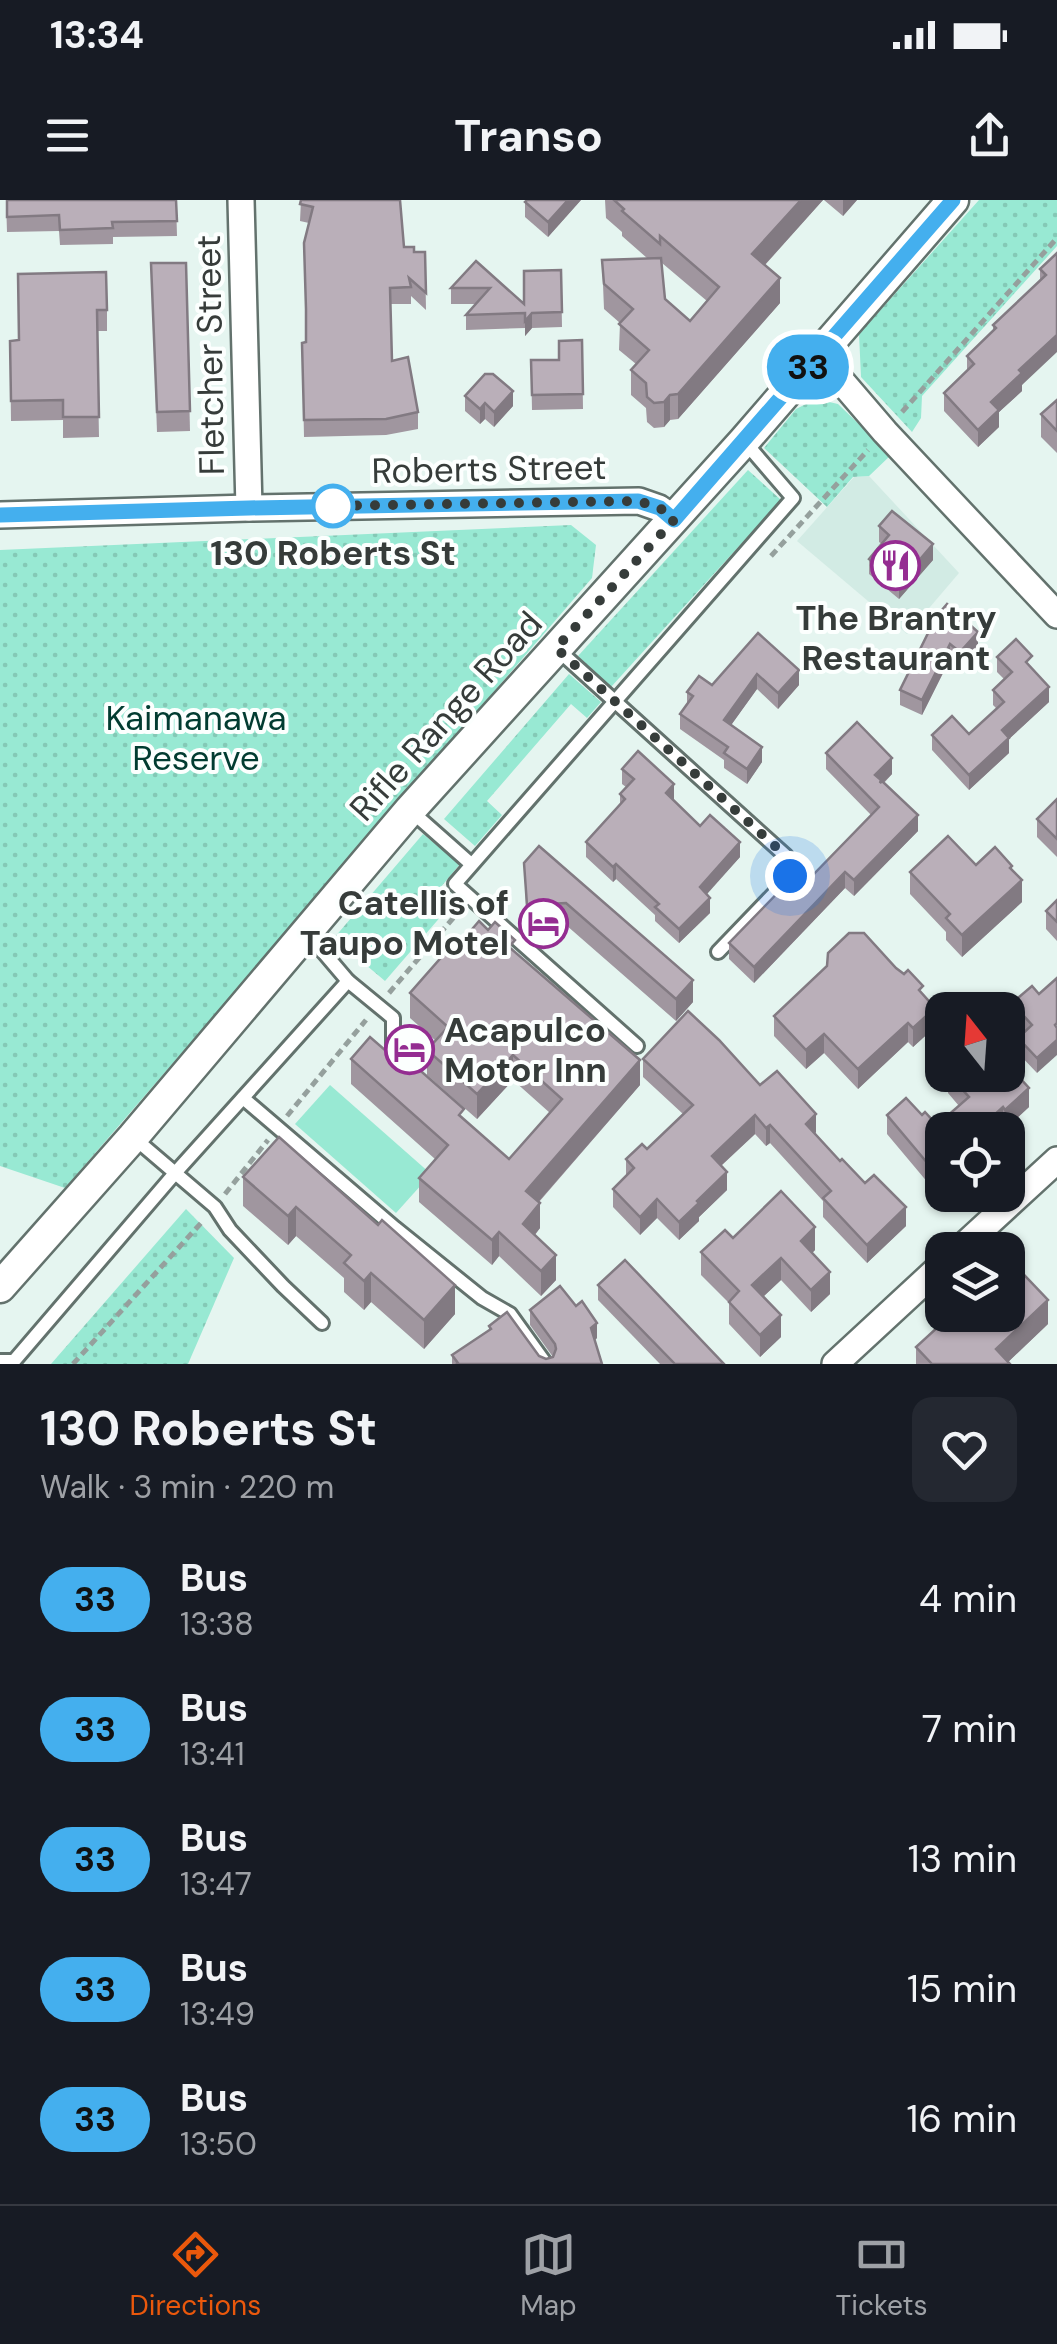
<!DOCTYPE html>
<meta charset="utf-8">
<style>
:root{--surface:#171b24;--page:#242831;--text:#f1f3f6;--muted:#9ea1a6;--line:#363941;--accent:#ea580c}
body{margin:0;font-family:"DM Sans",sans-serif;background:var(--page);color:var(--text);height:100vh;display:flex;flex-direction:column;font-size:38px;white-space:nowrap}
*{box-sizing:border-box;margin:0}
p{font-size:32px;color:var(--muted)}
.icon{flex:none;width:55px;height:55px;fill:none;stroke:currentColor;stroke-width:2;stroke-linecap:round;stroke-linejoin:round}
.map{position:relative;height:1164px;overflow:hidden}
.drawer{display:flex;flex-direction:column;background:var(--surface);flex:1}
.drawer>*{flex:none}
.badge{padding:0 20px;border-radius:32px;font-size:35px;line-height:65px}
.needle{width:65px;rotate:343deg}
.fabs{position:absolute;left:925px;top:792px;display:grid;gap:20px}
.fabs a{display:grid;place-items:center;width:100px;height:100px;border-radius:20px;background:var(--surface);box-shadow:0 2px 8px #0004;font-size:50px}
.you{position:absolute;width:50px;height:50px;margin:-25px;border:8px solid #fff;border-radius:50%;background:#1a73e8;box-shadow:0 0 0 15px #1a73e833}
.map>.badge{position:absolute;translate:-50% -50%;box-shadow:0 0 0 5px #fff}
.round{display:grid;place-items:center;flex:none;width:105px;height:105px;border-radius:20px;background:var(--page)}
.summary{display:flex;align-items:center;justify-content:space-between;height:170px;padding:0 40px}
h1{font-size:48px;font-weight:700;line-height:75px}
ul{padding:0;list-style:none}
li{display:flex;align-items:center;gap:30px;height:130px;padding:0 40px}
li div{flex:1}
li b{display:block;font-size:38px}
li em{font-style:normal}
li .badge{min-width:110px;font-weight:700;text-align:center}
.status{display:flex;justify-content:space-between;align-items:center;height:70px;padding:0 50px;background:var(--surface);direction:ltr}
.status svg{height:28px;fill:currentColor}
header{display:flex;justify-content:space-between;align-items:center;height:130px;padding:0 40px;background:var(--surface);font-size:45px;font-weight:700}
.menu{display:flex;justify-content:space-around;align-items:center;height:140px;border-top:2px solid var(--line);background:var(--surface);font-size:28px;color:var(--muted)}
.menu a{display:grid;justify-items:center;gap:5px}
.menu .on{color:var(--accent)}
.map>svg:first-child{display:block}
.built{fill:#d2ebe4}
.grass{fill:url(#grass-dots)}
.pitch{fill:#98e9d3}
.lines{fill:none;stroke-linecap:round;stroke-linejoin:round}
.service-casing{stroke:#63726d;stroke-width:18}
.minor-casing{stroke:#63726d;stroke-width:30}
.tertiary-casing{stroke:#63726d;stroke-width:35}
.path{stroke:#95a09d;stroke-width:5;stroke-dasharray:8 5;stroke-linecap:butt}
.service{stroke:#fff;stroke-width:12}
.minor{stroke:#fff;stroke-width:25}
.tertiary{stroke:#fff;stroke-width:30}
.wall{fill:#a0969f;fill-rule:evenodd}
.shaded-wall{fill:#827a82}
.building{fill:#baafb9;stroke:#827a82;stroke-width:2.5}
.line-casing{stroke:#fff;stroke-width:22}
.line{stroke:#44afee;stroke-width:15}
.walk{stroke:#363c3a;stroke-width:10;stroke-dasharray:0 18}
.stop-dot{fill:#fff;stroke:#44afee;stroke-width:5}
.labels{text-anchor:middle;stroke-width:8;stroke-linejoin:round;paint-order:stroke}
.street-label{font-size:35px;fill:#363c3a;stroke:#fcfffe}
.stop-label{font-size:35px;font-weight:bold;fill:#363c3a;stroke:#fcfffe}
.poi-label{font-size:35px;font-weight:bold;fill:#363c3a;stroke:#fcfffe}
.park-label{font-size:35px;fill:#023c31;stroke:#fcfffe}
</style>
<div class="status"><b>13:34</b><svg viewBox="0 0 49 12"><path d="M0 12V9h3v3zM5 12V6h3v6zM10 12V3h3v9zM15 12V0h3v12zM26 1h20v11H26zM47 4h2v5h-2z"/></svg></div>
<header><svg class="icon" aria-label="menu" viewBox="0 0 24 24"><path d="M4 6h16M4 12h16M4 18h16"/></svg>Transo<svg class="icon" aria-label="share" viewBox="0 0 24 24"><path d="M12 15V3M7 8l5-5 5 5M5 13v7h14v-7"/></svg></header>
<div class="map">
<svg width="1057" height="1164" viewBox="0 0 1057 1164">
<defs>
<pattern id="grass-dots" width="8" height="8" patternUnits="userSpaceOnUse" patternTransform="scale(2.5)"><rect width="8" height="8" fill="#98e9d3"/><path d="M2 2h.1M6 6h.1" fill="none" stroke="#84c9b6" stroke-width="1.8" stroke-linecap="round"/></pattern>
</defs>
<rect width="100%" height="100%" fill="#e5f5f0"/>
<polygon class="built" points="869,276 959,373 907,434 797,341 854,277"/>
<g class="grass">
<polygon points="979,0 1057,0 1057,46 922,196 921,218 912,232 861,177 859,134"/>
<polygon points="816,199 838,204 891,255 869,276 853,277 827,307 764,248 796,209"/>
<polygon points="748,270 781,300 611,487 578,456"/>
<polygon points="571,325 596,345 592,378 65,988 0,966 0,350"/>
<polygon points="569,474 601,502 587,518 571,504 487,601 502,615 475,646 444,619"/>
<polygon points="423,634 460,664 435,694 449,707 385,781 334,738"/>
<polygon points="186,1009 234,1058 188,1164 51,1164"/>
</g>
<polygon class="pitch" points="330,885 431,974 396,1013 295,924"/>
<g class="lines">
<defs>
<g id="service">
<polyline points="558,450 786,656 791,676 718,752"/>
<polyline points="410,610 471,664"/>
<polyline points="308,734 348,781 393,818 393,859 403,868"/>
<polyline points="637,846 455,684 793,298 744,241"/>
<polyline points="243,898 395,1028 482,1098 510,1114 546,1164"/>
<polyline points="133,937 215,1007 230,1030 283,1086 322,1123"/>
<polyline points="0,1161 14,1161 176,972 348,781"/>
</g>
<g id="minor">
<polyline points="241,0 249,308"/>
<polyline points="819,155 885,232 1057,415"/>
<polyline points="0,315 249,308 639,301 659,308 675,319"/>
<polyline points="959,1050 1057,960"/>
<polyline points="835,1164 942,1065"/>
</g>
<polyline id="tertiary" points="0,1087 133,937 410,610 744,241 953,0"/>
</defs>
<use href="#service" class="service-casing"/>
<use href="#minor" class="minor-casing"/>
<use href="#tertiary" class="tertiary-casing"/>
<g class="path">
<polyline points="902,212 1057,38"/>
<polyline points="771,356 868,250"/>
<polyline points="389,793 460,710"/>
<polyline points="287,916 366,820"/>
<polyline points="225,994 268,940"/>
<polyline points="73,1164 202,1022"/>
</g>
<use href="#service" class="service"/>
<use href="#minor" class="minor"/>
<use href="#tertiary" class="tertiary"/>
</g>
<g class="wall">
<polygon points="6,0 176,0 177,36 113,37 113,44 60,45 59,31 7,32"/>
<polygon points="301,0 414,52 425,52 426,110 411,96 411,104 390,104 392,161 418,212 418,229 386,235 304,237 302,143 306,142 304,43 309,23 300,21"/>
<polygon points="581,0 548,37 525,17 525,2"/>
<path d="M 605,0 L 823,0 L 765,65 L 780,103 L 678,219 L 670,220 L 664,227 L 654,228 L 647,222 L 646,208 L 631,195 L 631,170 L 636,164 L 619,150 L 620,123 L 604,109 L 602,60 L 647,58 L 622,36 L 622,32 L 606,18 ZM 662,63 L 707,101 L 690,121 L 665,99 Z"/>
<polygon points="824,0 857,0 843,16"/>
<polygon points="1057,53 1022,185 1022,191 999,212 999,227 978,247 944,211 944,193 967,171 967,156 993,131 993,125 1040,81 1040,69"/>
<polygon points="476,61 524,104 561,70 562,127 532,128 525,136 525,128 466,130 466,115 476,104 451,104 451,88"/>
<polygon points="151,63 186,63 190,231 157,232"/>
<polygon points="18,74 107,110 107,131 97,131 99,237 63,238 63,220 11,221 10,141 19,140"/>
<polygon points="582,140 583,209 532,210 531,160 559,160"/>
<polygon points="465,196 513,206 494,227 485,219 480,224 465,211"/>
<polygon points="1057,200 1057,253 1041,237 1041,214"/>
<polygon points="879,326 933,360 899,399 869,374 869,359 882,344 879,342"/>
<polygon points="929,425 978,447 960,468 950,459 922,515 900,505 900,490 929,432"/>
<polygon points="758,433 799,485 778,509 757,489 731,525 762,562 747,584 724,568 724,560 680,529 680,514 687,505 687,492 712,485"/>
<polygon points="997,457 1032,469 1049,502 1009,539 1009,553 969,590 932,550 932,535 969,534 997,509 993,505 993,490 1004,479 997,472"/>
<polygon points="826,553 892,574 884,583 918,631 854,696 845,688 754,783 729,759 729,743 809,679 871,615 826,569"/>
<polygon points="622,569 674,599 673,600 700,626 740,657 706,694 710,713 679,743 655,721 655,715 616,679 613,682 586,657 586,642 620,605 620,594 626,587 622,584"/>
<polygon points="1057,599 1057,657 1037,637 1037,619"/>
<polygon points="524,663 693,802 676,821 566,725 527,728"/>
<polygon points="976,665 1012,670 1022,702 962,757 946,740 946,732 910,694 910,672"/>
<polygon points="1057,700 1057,741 1046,729 1046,711"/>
<polygon points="515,753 640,885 539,1002 540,1028 535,1035 556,1080 541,1096 499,1056 492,1065 419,1002 419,978 435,959 351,884 351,859 464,919 509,959 550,913 513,880 477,919 427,875 427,850 436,841 410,818 410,793 450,755"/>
<polygon points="896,768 923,795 935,827 913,847 908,842 858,889 824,853 806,869 774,836 774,816"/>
<polygon points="1039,794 1037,873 1018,853 1018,838 1025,832 1012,818 1012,803"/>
<polygon points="643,859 760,885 816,932 815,934 840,961 906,1026 867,1063 823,1017 823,1001 770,943 766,946 755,934 721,966 727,990 699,1017 699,1021 679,1040 657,1018 640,1035 613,1007 613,989 626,976 626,959 647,949 683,914 643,877"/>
<polygon points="948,875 1029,907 1005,929 1003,926 934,990 887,934 887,915 922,915 937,925 959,906 948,893"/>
<polygon points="279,937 455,1114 424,1149 371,1102 364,1110 344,1092 344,1078 296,1036 288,1045 243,1006 243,977"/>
<polygon points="733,1038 815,1050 812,1053 830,1094 811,1112 781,1080 763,1097 781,1137 760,1157 729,1124 729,1103 701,1075 701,1052"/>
<polygon points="598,1085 724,1164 660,1164 598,1100"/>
<polygon points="530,1110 597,1138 595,1140 602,1164 452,1164 452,1155 489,1131 489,1126 539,1156 546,1159 553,1157 530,1125"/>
<polygon points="1048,1124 1008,1162 1010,1164 916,1164 916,1147"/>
</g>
<g class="shaded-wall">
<polygon points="568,0 581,0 548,37 548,22"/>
<polygon points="801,0 823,0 752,79 752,54"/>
<polygon points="843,0 857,0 843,16"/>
<polygon points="780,78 780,103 678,219 678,194"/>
<polygon points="532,113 532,128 525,136 525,121"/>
<polygon points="1057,135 1057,152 1022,185 1022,191 999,212 999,227 978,247 978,230 991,202 1019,170"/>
<polygon points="513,191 513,206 494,227 494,212"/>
<polygon points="670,195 670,220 664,227 664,202"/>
<polygon points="485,203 485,219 480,224 480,209"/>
<polygon points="933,344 933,360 899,399 899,384"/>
<polygon points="978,432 978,447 960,468 960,452"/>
<polygon points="950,444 950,459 922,515 922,500"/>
<polygon points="799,470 799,485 778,509 778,493"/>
<polygon points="757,474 757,489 724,535 724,520"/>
<polygon points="1049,487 1049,502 1009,539 1009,553 969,590 969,575 1002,530"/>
<polygon points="762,547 762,562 747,584 747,569"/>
<polygon points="892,558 892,574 881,585 875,575"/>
<polygon points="674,584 674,599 666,608 666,593"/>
<polygon points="918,615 918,631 854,696 854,680"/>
<polygon points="740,642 740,657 700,702 700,687"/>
<polygon points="616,664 616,679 613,682 613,667"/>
<polygon points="845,672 845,688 754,783 754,767"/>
<polygon points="1022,680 1022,702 962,757 962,735"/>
<polygon points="710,698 710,713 679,743 679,729"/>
<polygon points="693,780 693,802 676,821 676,799"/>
<polygon points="935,808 935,827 913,847 913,828"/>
<polygon points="908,823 908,842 858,889 858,869"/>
<polygon points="824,834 824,853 806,869 806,850"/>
<polygon points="1057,840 1057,855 1037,873 1037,858"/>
<polygon points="513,855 513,880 477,919 477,894"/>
<polygon points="640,860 640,885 526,1016 526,991"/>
<polygon points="1029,888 1029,907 1005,929 1005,910"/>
<polygon points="1003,907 1003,926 998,930 978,930"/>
<polygon points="816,914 816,932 806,942 806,924"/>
<polygon points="755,915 755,934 712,974 712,956"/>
<polygon points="770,925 770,943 766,946 766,928"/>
<polygon points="942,963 942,982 934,990 934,971"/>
<polygon points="727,972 727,990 699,1017 699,1021 679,1040 679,1022 697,1001"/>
<polygon points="657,999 657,1018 640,1035 640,1017"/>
<polygon points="540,1003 540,1028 523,1049 523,1024"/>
<polygon points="296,1007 296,1036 288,1045 288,1016"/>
<polygon points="906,1007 906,1026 867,1063 867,1045"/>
<polygon points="815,1027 815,1050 801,1064 801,1041"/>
<polygon points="499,1032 499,1056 492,1065 492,1040"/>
<polygon points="556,1055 556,1080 541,1096 541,1071"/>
<polygon points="781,1058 781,1080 752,1107 752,1085"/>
<polygon points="830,1072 830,1094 811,1112 811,1090"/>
<polygon points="371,1073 371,1102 364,1110 364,1081"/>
<polygon points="455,1085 455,1114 424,1149 424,1120"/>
<polygon points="1048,1100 1048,1124 1006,1164 996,1149"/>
<polygon points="781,1115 781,1137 760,1157 760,1135"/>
<polygon points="597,1123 597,1138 591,1143 591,1128"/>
</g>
<g class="building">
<polygon points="7,0 176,0 177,21 112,22 113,28 60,30 59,15 7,17"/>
<polygon points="301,0 400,0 404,47 414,47 414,52 425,52 426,93 409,78 411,87 390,88 392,161 408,157 418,212 386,219 304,220 302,143 306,142 306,109 304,43 313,7 300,4"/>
<polygon points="527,0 568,0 548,22 525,2"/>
<polygon points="614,0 801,0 752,54 780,78 678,194 670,195 664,202 654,203 647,197 646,183 631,170 649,150 619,124 633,109 604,84 602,60 661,58 665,99 690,121 719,87 660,36 660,44 622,11 624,9"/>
<polygon points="1057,53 1057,135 1019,170 1022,173 991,202 999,210 978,230 944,193 974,164 967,156 996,128 993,125 1046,75 1040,69"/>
<polygon points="476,61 524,104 524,71 561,70 562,112 532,113 525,121 525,113 466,115 490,88 451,88"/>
<polygon points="151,63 186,63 190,211 157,212"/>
<polygon points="106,72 107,110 97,110 99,217 63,217 63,200 11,201 10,141 19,140 18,74"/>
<polygon points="582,140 583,194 532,195 531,160 559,160 559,141"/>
<polygon points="485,174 493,174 513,191 494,212 485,203 480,209 465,196"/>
<polygon points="1057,200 1057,231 1041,214"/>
<polygon points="892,311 933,344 899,384 869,359 889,335 879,326"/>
<polygon points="947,404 978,432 960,452 950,444 922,500 900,490 931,427 929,425"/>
<polygon points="758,433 799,470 778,493 757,474 724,520 762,547 747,569 724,553 728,547 680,514 693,496 687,492 699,476 712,485"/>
<polygon points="1016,439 1032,456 1026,462 1049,487 1002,530 1009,538 969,575 932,535 952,516 969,534 1004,502 993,490 1012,472 997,457"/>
<polygon points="857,522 892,558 875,575 881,580 880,583 882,581 918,615 854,680 845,672 754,767 729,743 800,670 809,679 879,607 826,553"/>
<polygon points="638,551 674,584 666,593 700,626 710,615 740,642 700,687 710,698 679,729 655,707 659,704 633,680 616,664 613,667 586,642 625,599 620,594 634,579 622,569"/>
<polygon points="1057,599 1057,639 1037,619"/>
<polygon points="948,636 976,665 995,647 1012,666 1010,668 1022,680 962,735 946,718 950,714 910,672"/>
<polygon points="539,646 693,780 676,799 566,703 527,705 524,663"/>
<polygon points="1057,700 1057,722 1046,711"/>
<polygon points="479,721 488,730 495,722 515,740 509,747 640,860 526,991 540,1003 523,1024 556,1055 541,1071 499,1032 492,1040 419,978 448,945 351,859 370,837 409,871 414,865 464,909 459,915 509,959 562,899 513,855 477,894 427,850 448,827 410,793 446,752 450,755"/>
<polygon points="849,733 864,733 896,768 904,774 908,770 923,786 919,790 935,808 913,828 908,823 858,869 824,834 806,850 774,816 827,766 828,753"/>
<polygon points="1057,778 1057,823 1055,825 1057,828 1057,840 1037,858 1018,838 1032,825 1012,803 1032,786 1039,794"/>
<polygon points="688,811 719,840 760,885 777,871 816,914 806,924 840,961 842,959 865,983 874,975 906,1007 867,1045 823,998 831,991 770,925 766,928 755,915 712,956 727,972 697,1001 699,1003 679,1022 657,999 640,1017 613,989 634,968 626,959 642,944 647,949 693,905 643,859"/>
<polygon points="1008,865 1029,888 1005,910 1003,907 978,930 942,930 942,963 934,971 887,915 906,898 922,915 925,912 937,925 969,897 949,875 1008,875"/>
<polygon points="279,937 378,1025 382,1020 455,1085 424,1120 371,1073 364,1081 344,1063 351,1055 296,1007 288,1016 243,977"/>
<polygon points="781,991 815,1027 801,1041 830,1072 811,1090 781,1058 752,1085 781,1115 760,1135 729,1102 739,1091 701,1052 725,1030 733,1038"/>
<polygon points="1009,1059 1048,1100 996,1149 1010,1164 932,1164 916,1147 951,1115 1008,1115 1008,1061"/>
<polygon points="625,1060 724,1164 675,1164 598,1085"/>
<polygon points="560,1086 576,1106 582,1101 597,1123 591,1128 602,1164 456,1164 458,1163 452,1155 491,1129 489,1126 507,1112 539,1156 546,1159 553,1157 556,1149 555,1144 530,1110"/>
</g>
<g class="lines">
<defs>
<polyline id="line" points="0,315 249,308 638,301 660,308 674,320 953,0"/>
</defs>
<use href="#line" class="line-casing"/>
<use href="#line" class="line"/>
<polyline class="walk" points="333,306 327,306 638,301 660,308 674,320 556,448 786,656 790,676"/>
</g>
<defs>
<symbol id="restaurant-ring" viewBox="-11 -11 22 22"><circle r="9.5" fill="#fcfffe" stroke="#942d91" stroke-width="1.5"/><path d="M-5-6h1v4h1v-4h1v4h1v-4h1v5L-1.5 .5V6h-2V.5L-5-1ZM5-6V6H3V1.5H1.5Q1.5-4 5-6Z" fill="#942d91"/></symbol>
<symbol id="hotel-ring" viewBox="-11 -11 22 22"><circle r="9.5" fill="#fcfffe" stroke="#942d91" stroke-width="1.5"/><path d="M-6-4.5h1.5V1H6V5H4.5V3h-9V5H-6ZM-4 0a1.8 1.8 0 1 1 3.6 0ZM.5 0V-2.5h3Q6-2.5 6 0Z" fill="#942d91"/></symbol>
</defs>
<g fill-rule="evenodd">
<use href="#restaurant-ring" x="868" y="338" width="55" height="55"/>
<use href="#hotel-ring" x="516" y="696" width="55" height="55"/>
<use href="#hotel-ring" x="382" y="822" width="55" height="55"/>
</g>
<circle class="stop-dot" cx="333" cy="306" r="20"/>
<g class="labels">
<g class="street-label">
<text transform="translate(210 155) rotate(-91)" y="12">Fletcher Street</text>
<text transform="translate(489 269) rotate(-1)" y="12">Roberts Street</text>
<text transform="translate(446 516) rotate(-48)" y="12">Rifle Range Road</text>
</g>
<g class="stop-label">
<text x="333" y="365">130 Roberts St</text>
</g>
<g class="poi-label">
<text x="896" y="430">The Brantry<tspan x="896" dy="40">Restaurant</tspan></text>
<text x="509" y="715" text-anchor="end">Catellis of<tspan x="509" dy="40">Taupo Motel</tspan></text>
<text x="444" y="842" text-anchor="start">Acapulco<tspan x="444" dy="40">Motor Inn</tspan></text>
</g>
<g class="park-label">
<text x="196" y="530">Kaimanawa<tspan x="196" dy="40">Reserve</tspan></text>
</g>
</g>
</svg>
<div class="fabs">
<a><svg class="needle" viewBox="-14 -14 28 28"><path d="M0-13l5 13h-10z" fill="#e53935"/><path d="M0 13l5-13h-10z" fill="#9ea1a6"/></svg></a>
<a><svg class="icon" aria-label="locate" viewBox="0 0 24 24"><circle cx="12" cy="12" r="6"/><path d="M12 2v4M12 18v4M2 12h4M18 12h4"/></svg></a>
<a><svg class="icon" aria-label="layers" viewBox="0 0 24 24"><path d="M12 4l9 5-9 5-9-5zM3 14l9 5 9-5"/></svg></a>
</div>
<div class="you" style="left:790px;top:676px"></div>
<b class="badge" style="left:808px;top:167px;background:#44afee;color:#111">33</b>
</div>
<section class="drawer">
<div class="summary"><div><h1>130 Roberts St</h1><p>Walk · 3 min · 220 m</p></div><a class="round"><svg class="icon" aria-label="heart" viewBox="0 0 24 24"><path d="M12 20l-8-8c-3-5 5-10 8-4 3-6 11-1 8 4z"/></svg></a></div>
<ul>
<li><span class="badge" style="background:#44afee;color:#111">33</span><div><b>Bus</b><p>13:38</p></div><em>4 min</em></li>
<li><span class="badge" style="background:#44afee;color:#111">33</span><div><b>Bus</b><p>13:41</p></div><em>7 min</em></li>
<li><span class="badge" style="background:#44afee;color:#111">33</span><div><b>Bus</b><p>13:47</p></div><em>13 min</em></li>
<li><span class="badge" style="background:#44afee;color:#111">33</span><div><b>Bus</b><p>13:49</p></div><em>15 min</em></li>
<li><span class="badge" style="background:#44afee;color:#111">33</span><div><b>Bus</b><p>13:50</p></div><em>16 min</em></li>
</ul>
</section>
<nav class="menu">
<a class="on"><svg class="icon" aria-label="directions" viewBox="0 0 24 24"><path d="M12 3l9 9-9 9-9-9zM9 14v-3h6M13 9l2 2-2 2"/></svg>Directions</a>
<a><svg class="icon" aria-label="map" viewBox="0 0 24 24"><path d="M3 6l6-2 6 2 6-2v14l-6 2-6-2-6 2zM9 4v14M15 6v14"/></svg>Map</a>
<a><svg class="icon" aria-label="tickets" viewBox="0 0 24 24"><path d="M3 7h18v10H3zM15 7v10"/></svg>Tickets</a>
</nav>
